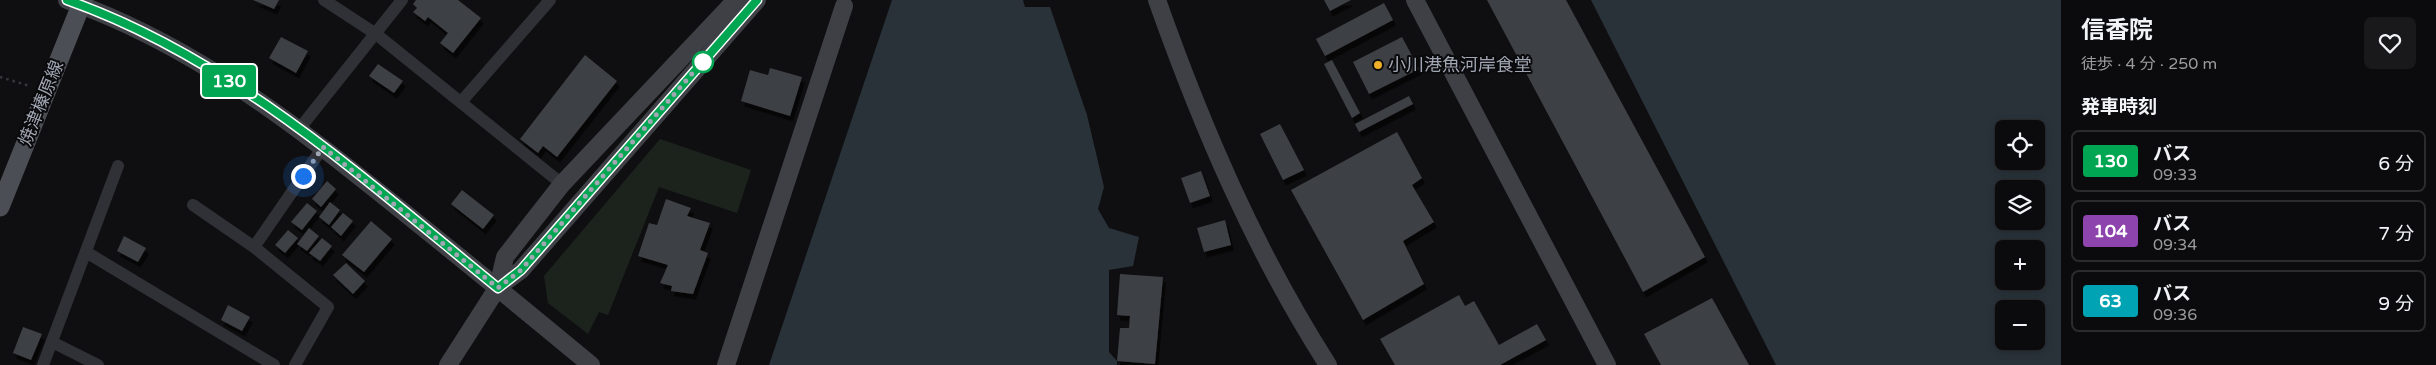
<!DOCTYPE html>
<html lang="ja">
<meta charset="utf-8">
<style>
:root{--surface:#0b0b0d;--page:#19191b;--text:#f1f3f6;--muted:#9a9b9d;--line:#2b2b2e}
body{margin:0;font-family:"Varela Round","Noto Sans JP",sans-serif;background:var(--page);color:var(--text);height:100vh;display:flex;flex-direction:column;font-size:19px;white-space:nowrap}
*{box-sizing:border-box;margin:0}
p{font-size:16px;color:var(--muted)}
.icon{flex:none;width:28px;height:28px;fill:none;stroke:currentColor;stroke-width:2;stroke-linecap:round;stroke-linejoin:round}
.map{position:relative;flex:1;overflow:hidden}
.side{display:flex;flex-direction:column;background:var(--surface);width:375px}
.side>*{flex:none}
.badge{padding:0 10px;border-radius:4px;font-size:18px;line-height:32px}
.controls{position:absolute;left:1995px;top:120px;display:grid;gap:10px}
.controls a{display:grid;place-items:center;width:50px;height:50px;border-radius:8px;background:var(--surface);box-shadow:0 2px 8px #0003,0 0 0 1px var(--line);font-size:25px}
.you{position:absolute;width:25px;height:25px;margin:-12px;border:4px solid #fff;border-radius:50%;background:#1a73e8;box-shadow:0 0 0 8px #1a73e833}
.map>.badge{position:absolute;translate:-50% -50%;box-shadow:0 0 0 2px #fff}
h2{padding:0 20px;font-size:19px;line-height:45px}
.round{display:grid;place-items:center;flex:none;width:52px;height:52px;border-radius:8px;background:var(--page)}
.overview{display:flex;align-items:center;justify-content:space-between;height:85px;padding:0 20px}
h1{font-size:24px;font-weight:700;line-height:38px}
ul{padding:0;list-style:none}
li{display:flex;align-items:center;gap:15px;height:62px;margin:0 10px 8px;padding:0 10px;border:2px solid var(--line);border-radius:8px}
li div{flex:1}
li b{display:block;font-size:19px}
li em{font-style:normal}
li .badge{min-width:55px;font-weight:700;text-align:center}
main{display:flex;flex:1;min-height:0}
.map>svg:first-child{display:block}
.green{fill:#1c231d}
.water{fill:#293239;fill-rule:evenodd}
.building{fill:#3e3f44;filter:url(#shadow)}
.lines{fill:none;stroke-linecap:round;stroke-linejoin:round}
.path{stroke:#36383d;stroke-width:2.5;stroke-dasharray:2.5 4;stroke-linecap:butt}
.street{stroke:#303136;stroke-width:12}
.secondary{stroke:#3e4046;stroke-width:18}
.primary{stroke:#4c4e55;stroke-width:19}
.line-casing{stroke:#fff;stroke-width:11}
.line{stroke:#00a651;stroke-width:8}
.walk{stroke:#a0a6b2;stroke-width:5;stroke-dasharray:0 9}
.stop-dot{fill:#fff;stroke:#00a651;stroke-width:2.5}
.poi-dot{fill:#efaf29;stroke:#0a0a0c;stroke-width:2}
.labels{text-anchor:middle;stroke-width:4;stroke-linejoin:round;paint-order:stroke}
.poi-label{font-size:18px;fill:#a0a6b2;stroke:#0a0a0c;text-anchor:start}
.street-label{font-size:18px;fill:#a0a6b2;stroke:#0a0a0c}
</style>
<main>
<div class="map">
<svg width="2061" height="365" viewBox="0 0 2061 365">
<defs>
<filter id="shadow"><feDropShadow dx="3" dy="5.5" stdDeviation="0" flood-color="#0009"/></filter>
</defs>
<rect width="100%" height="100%" fill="#0f0f11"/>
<polygon class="green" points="660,139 751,170 737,213 659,187 608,315 599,312 588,334 548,303 544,276"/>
<g class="water">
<polygon points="892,0 1023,0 1025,7 1050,7 1087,115 1104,187 1098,209 1109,228 1139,237 1133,266 1109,270 1109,352 1117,361 1117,365 769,365"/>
<path d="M 1591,0 L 2061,0 L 2061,365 L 1776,365 ZM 2004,129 L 2036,129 L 2036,161 L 2004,161 ZM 2004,189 L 2036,189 L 2036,221 L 2004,221 ZM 2004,249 L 2036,249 L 2036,281 L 2004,281 ZM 2004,309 L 2036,309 L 2036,341 L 2004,341 Z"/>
</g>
<g class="building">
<polygon points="253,0 279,0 274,9"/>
<polygon points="416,0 458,0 481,18 453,53 440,43 448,33 428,17 425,21 413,12 417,8 413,4"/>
<polygon points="1324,0 1351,0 1330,11"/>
<polygon points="1487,0 1566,0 1705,257 1643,292"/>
<polygon points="1384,3 1393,20 1325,56 1316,39"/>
<polygon points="281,37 308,51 296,73 269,58"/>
<polygon points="1402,37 1419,69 1369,94 1353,62"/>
<polygon points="585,55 617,81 557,157 543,146 538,153 520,139"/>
<polygon points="1332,60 1360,113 1352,118 1324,64"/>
<polygon points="378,64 403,81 394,93 369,76"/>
<polygon points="770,68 802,77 790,116 741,101 750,70 768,75"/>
<polygon points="1409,96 1413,104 1359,132 1355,124"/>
<polygon points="1280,124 1304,170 1283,180 1260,134"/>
<polygon points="1397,132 1422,178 1412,185 1434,222 1403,241 1424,284 1363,320 1291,190"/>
<polygon points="1201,171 1210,196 1190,203 1181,178"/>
<polygon points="327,181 336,189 321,207 312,199"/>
<polygon points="462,190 494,215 483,229 451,204"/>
<polygon points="666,199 691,208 687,216 710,223 700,250 708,253 693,294 671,291 672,286 660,283 668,265 638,256 649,223 657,225"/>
<polygon points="330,202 340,210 329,225 319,217"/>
<polygon points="307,203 317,211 302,230 291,222"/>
<polygon points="343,213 353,221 341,236 331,227"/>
<polygon points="1225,220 1231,245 1204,252 1197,228"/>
<polygon points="371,221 392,239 364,272 342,255"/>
<polygon points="309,228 319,236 307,251 297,244"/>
<polygon points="288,230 298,238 285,253 275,245"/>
<polygon points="124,236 146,248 138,262 117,251"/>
<polygon points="322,238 332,246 320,261 309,253"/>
<polygon points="346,263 365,281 353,294 333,275"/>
<polygon points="1120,274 1163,277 1155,364 1117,361 1120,328 1129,328 1130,316 1117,315"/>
<polygon points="1459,295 1465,306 1474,301 1499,345 1537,324 1546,340 1500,365 1395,365 1380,339"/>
<polygon points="1712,298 1749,365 1661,365 1644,334"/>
<polygon points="228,305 250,317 242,331 221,320"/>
<polygon points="23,327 42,334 31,360 13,353"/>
</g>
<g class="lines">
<polyline class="path" points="0,77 30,86"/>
<g class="street">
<polyline points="324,0 376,34 562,184"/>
<polyline points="461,102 550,0"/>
<polyline points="300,128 402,0"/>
<polyline points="193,205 254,247 328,307 295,365"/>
<polyline points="254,247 323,147"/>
<polyline points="86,252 274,365"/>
<polyline points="52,342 98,365"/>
<polyline points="43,365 118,166"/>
</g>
<g class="secondary">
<path d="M 67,0 C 192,44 293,123 395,205 C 461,258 526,311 591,365"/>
<path d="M 1157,0 C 1202,127 1255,251 1328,365"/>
<polyline points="1415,0 1607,365"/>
<polyline points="498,287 505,257 562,184 736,0"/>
<polyline points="448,365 498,287 521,270 757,0"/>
<polyline points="726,365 844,6"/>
</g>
<polyline class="primary" points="0,207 83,0"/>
</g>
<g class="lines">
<defs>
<path id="line" d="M 67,0 C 232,58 364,179 498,288 L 521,270 L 757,0"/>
</defs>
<use href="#line" class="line-casing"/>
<use href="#line" class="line"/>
<polyline class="walk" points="303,176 323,147 498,288 521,270 704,60 703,62"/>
</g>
<circle class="stop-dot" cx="703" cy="62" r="10"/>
<circle class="poi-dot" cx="1378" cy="65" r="5"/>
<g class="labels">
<g class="poi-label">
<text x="1388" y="71">小川港魚河岸食堂</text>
</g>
<g class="street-label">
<text transform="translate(41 103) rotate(-68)" y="6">焼津榛原線</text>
</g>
</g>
</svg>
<div class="controls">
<a><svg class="icon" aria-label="locate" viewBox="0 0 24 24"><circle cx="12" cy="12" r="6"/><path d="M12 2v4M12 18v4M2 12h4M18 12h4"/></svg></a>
<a><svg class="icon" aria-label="layers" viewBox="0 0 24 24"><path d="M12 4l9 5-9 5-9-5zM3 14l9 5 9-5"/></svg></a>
<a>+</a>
<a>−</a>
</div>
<div class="you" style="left:303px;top:176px"></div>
<b class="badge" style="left:229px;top:81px;background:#00a651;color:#fff">130</b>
</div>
<section class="side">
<div class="overview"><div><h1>信香院</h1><p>徒歩 · 4 分 · 250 m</p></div><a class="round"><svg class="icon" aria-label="heart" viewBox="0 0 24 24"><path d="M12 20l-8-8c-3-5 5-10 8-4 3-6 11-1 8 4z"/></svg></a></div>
<h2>発車時刻</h2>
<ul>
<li><span class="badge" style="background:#00a651;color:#fff">130</span><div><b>バス</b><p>09:33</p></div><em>6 分</em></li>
<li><span class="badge" style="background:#8e44ad;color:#fff">104</span><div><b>バス</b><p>09:34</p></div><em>7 分</em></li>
<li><span class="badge" style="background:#00a3b4;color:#fff">63</span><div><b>バス</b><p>09:36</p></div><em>9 分</em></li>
</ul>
</section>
</main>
